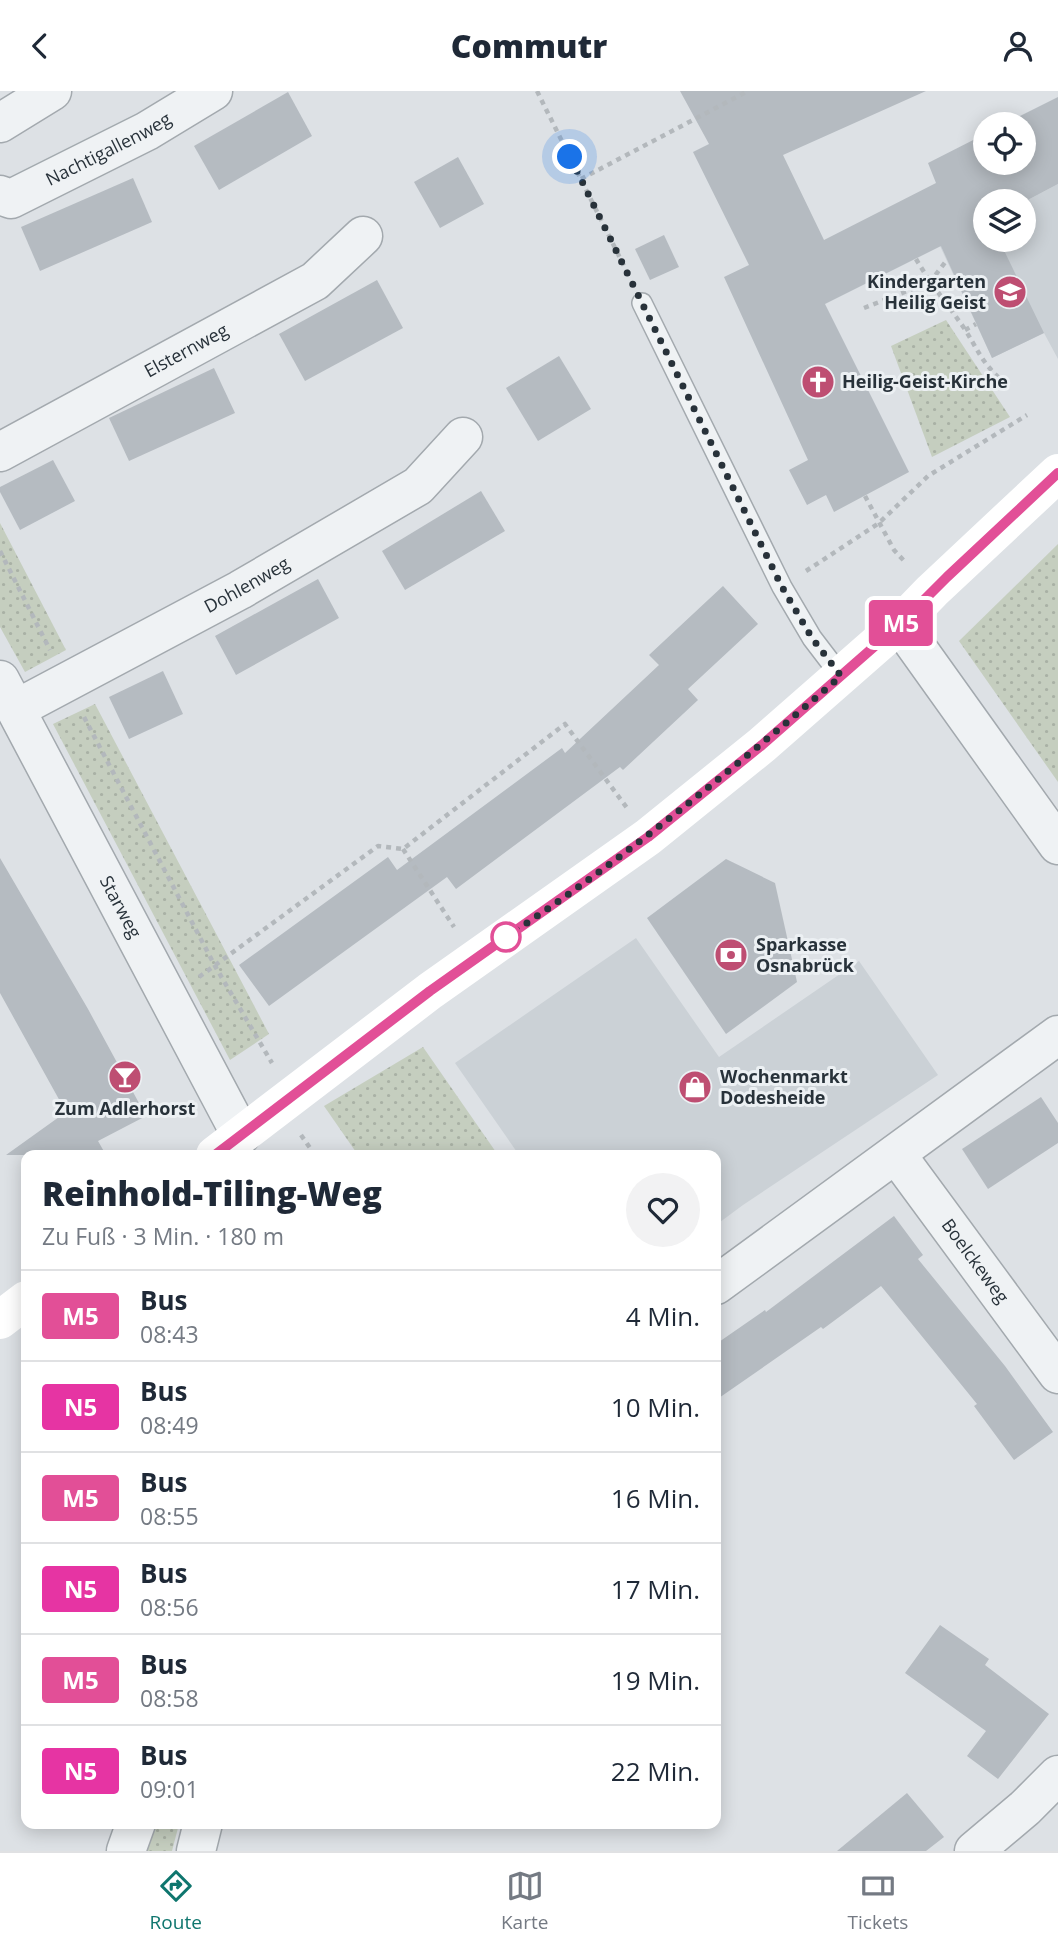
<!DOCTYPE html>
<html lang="de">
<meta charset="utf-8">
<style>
:root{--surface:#fff;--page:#f2f2f3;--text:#1f2937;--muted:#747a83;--line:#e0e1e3;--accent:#0f766e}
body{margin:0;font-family:"Open Sans",sans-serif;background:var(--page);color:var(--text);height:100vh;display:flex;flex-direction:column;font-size:26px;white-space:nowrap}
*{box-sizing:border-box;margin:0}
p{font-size:23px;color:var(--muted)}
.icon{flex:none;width:38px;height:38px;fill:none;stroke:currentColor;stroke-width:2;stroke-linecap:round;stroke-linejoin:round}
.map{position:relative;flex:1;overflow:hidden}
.side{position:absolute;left:21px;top:1059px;width:700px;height:679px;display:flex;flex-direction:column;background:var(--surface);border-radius:14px;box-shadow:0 4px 18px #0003}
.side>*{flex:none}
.badge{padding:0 14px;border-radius:5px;font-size:24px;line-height:46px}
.tools{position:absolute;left:973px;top:21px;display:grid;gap:14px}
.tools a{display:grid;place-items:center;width:63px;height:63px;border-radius:50%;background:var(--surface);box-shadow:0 4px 18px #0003;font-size:35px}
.you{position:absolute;width:35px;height:35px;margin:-18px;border:5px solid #fff;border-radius:50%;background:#1a73e8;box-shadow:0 0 0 10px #1a73e833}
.map>.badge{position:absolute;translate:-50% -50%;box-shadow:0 0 0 4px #fff}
.round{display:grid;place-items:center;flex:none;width:74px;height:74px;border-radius:37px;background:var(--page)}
.headline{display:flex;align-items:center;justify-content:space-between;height:119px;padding:0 21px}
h1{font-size:33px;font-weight:800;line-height:52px}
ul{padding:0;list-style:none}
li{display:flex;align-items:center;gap:21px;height:91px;padding:0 21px;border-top:2px solid var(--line)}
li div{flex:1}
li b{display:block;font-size:26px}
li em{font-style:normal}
li .badge{min-width:77px;font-weight:700;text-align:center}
header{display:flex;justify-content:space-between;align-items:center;height:91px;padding:0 21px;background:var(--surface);font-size:32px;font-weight:800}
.tabs{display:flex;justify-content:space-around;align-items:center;height:98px;border-top:2px solid var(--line);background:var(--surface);font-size:19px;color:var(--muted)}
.tabs a{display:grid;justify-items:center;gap:4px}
.tabs .current{color:var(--accent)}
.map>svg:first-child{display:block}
.built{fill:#cbd1d6}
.grass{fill:url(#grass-dots)}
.building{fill:#b5bbc1}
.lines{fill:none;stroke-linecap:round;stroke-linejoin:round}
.lane-casing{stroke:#a3a9ae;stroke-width:22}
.street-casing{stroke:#a3a9ae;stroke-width:41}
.path{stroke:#b3b8bc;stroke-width:4.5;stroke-dasharray:5 5;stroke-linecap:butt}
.lane{stroke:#eff2f4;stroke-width:19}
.street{stroke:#eff2f4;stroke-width:38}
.secondary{stroke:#fff;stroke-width:38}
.line-casing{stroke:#fff;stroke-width:16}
.line{stroke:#e24f97;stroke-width:10}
.walk{stroke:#28323a;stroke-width:7;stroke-dasharray:0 12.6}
.stop-dot{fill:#fff;stroke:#e24f97;stroke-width:3.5}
.labels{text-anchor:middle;stroke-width:6;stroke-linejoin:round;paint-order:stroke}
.street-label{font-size:18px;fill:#28323a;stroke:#ecf0f3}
.poi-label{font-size:18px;font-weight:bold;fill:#28323a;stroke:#ecf0f3;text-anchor:start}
</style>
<header><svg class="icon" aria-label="back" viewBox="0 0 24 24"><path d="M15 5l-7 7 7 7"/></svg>Commutr<svg class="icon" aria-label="person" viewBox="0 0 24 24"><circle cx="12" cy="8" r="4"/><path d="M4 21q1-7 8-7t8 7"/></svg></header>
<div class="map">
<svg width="1058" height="1760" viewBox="0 0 1058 1760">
<defs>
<pattern id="grass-dots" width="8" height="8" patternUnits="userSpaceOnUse" patternTransform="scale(1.75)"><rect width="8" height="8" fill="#c5cebf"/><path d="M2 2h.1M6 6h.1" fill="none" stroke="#a9b1a5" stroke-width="1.8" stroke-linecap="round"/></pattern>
</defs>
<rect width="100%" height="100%" fill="#dde1e5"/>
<g class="built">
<polygon points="1058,93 1058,268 1044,242 992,267 940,155 985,131 985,149 1024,149 1024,111"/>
<polygon points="636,847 719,966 859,870 938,984 743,1114 716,1134 716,1064 519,1064 455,972"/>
</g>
<g class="grass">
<polygon points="946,229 1010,326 932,366 891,255"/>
<polygon points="0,432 66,559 25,581 0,536"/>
<polygon points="1058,453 1058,691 959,550"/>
<polygon points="95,613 269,943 230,969 53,633"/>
<polygon points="423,956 498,1064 358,1064 324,1015"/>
<polygon points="152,1733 179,1733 172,1760 142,1760"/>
</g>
<g class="building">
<polygon points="680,0 926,0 783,64 824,149 936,92 928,72 985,43 985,72 1024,72 1024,33 1004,33 1058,6 1058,93 1024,111 985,110 985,149 999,149 1044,242 992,267 941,155 825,213 909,381 834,421 826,404 807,414 789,379 808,369 724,186 749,174 693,61 709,53"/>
<polygon points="288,1 312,45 219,99 194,55"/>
<polygon points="458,66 484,113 440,137 414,91"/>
<polygon points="133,87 152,131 40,180 21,136"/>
<polygon points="664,144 679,176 650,189 635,158"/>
<polygon points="377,189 403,237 305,290 279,243"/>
<polygon points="559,265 591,318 538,350 506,297"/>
<polygon points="214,277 235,322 129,370 109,327"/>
<polygon points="53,369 75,410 20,439 0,401 0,396"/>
<polygon points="481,400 505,440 405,499 382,460"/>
<polygon points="318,488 339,527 236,584 215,545"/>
<polygon points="723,495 758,533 688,598 698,609 623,679 620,676 456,798 447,786 269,915 239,874 388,766 397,779 562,657 565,662 659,574 649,564"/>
<polygon points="163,580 183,623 129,648 109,606"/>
<polygon points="0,767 88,918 146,1025 98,1050 106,1064 6,1064 66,1021 0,902"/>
<polygon points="726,768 775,792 797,891 726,943 647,827"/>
<polygon points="1041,1006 1058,1032 1058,1052 988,1098 962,1058"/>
<polygon points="894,1125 923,1164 918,1168 1005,1275 1053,1341 1014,1369 974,1315 977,1313 881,1195 823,1238 821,1236 716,1309 716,1253 765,1219 766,1221"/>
<polygon points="940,1534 989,1568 985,1574 1049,1623 998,1688 967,1665 986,1640 905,1582"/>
<polygon points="907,1702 944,1746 926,1760 837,1760"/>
</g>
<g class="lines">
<defs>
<polyline id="lane" points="642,212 782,496 812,547 841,585"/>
<g id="street">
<polyline points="0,32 52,0"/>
<path id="s1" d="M 0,104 L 11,108 L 147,40 L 213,0"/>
<path id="s2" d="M 0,361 L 315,190 L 363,145"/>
<polyline points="900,533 1058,754"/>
<path id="s3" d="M 0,589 L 241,1044"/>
<path id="s4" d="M 16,618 L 240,499 L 418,395 L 463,346"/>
<path id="s5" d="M 896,1063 L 1058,1283"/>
<polyline points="716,1194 1058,944"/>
<polyline points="126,1760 136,1732"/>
<polyline points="196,1760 203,1732"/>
<polyline points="974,1760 1025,1717 1058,1684"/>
</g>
</defs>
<use href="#lane" class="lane-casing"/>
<use href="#street" class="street-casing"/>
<g class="path">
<polyline points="537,0 630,187"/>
<polyline points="581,88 748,0"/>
<path d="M 916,168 C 930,192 948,214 964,237 C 977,257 981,270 999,287"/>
<polyline points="864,217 930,191 947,169"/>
<polyline points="965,239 976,233"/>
<polyline points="865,405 894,459 906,472"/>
<polyline points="0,460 50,559"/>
<polyline points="806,480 879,432 928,385 1027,324"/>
<polyline points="84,626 215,875 272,972"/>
<polyline points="403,758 454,836"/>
<polyline points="199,886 378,755 403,758 565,633 627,717"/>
<polyline points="301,1044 315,1064"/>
</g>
<use href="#lane" class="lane"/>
<use href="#street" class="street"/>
<g class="secondary">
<polyline points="215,1064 430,900 648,746 762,654 900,533 932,500 1058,382"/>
<polyline points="0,1229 26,1209"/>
</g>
</g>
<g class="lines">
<defs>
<polyline id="line" points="215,1064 430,900 648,746 762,654 900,533 947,486 1058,382"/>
</defs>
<use href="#line" class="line-casing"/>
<use href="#line" class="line"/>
<path class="walk" d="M 506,846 C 624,768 733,678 841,585 L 812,547 L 782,496 L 570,66"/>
</g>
<defs>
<symbol id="school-disc" viewBox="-11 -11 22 22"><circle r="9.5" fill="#be4e72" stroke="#ecf0f3"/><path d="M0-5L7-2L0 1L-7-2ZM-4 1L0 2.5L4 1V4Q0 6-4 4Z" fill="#fff"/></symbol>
<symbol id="church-disc" viewBox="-11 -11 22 22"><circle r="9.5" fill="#be4e72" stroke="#ecf0f3"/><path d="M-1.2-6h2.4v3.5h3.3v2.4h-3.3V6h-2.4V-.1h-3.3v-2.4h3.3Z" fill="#fff"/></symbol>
<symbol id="bank-disc" viewBox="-11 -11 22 22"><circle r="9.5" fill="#be4e72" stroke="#ecf0f3"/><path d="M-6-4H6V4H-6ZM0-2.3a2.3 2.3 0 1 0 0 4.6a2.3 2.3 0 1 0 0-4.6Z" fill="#fff"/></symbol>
<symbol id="bar-disc" viewBox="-11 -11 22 22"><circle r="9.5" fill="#be4e72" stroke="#ecf0f3"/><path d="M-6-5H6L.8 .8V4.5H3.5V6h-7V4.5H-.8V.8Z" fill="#fff"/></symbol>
<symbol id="shop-disc" viewBox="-11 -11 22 22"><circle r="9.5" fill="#be4e72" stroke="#ecf0f3"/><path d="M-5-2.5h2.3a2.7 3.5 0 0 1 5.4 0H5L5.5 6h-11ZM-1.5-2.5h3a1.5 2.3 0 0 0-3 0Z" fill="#fff"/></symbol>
</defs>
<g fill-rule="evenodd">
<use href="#school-disc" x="991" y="182" width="38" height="38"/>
<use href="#church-disc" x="799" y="272" width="38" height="38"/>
<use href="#bank-disc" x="712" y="845" width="38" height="38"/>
<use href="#bar-disc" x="106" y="967" width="38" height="38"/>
<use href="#shop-disc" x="676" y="977" width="38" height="38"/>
</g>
<circle class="stop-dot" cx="506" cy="846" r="14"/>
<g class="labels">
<g class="street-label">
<text dy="6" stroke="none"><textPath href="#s1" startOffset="121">Nachtigallenweg</textPath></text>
<text dy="6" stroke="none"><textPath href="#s2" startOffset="212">Elsternweg</textPath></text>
<text dy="6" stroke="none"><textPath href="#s4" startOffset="262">Dohlenweg</textPath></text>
<text dy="6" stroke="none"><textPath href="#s3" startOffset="257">Starweg</textPath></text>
<text dy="6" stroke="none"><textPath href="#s5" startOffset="133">Boelckeweg</textPath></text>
</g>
<g class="poi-label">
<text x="986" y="197" text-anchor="end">Kindergarten<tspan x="986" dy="21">Heilig Geist</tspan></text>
<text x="842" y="297">Heilig-Geist-Kirche</text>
<text x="756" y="860">Sparkasse<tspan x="756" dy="21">Osnabrück</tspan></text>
<text x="720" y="992">Wochenmarkt<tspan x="720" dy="21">Dodesheide</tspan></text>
<text x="125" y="1024" text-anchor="middle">Zum Adlerhorst</text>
</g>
</g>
</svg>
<div class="tools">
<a><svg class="icon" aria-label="locate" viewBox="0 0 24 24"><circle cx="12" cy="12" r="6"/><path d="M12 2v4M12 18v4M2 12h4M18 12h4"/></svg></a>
<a><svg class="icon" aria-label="layers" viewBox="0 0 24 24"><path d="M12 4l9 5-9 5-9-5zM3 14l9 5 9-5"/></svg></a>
</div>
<div class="you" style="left:570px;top:66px"></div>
<b class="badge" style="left:901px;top:532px;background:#e24f97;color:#fff">M5</b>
<section class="side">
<div class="headline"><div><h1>Reinhold-Tiling-Weg</h1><p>Zu Fuß · 3 Min. · 180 m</p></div><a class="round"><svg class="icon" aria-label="heart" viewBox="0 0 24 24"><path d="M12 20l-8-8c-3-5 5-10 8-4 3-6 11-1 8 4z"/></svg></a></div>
<ul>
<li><span class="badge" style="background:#e24f97;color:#fff">M5</span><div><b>Bus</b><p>08:43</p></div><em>4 Min.</em></li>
<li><span class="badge" style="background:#e634a3;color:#fff">N5</span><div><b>Bus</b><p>08:49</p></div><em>10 Min.</em></li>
<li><span class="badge" style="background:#e24f97;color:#fff">M5</span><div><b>Bus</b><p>08:55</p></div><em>16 Min.</em></li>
<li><span class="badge" style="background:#e634a3;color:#fff">N5</span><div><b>Bus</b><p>08:56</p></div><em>17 Min.</em></li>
<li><span class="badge" style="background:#e24f97;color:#fff">M5</span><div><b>Bus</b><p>08:58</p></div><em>19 Min.</em></li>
<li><span class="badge" style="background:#e634a3;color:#fff">N5</span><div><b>Bus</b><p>09:01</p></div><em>22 Min.</em></li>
</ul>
</section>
</div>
<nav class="tabs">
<a class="current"><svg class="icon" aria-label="directions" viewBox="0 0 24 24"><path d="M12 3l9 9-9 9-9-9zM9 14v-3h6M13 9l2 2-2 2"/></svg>Route</a>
<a><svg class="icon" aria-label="map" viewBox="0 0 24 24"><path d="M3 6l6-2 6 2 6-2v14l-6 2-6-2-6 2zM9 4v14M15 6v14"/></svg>Karte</a>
<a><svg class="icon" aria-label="tickets" viewBox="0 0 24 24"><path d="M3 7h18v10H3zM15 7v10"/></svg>Tickets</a>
</nav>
